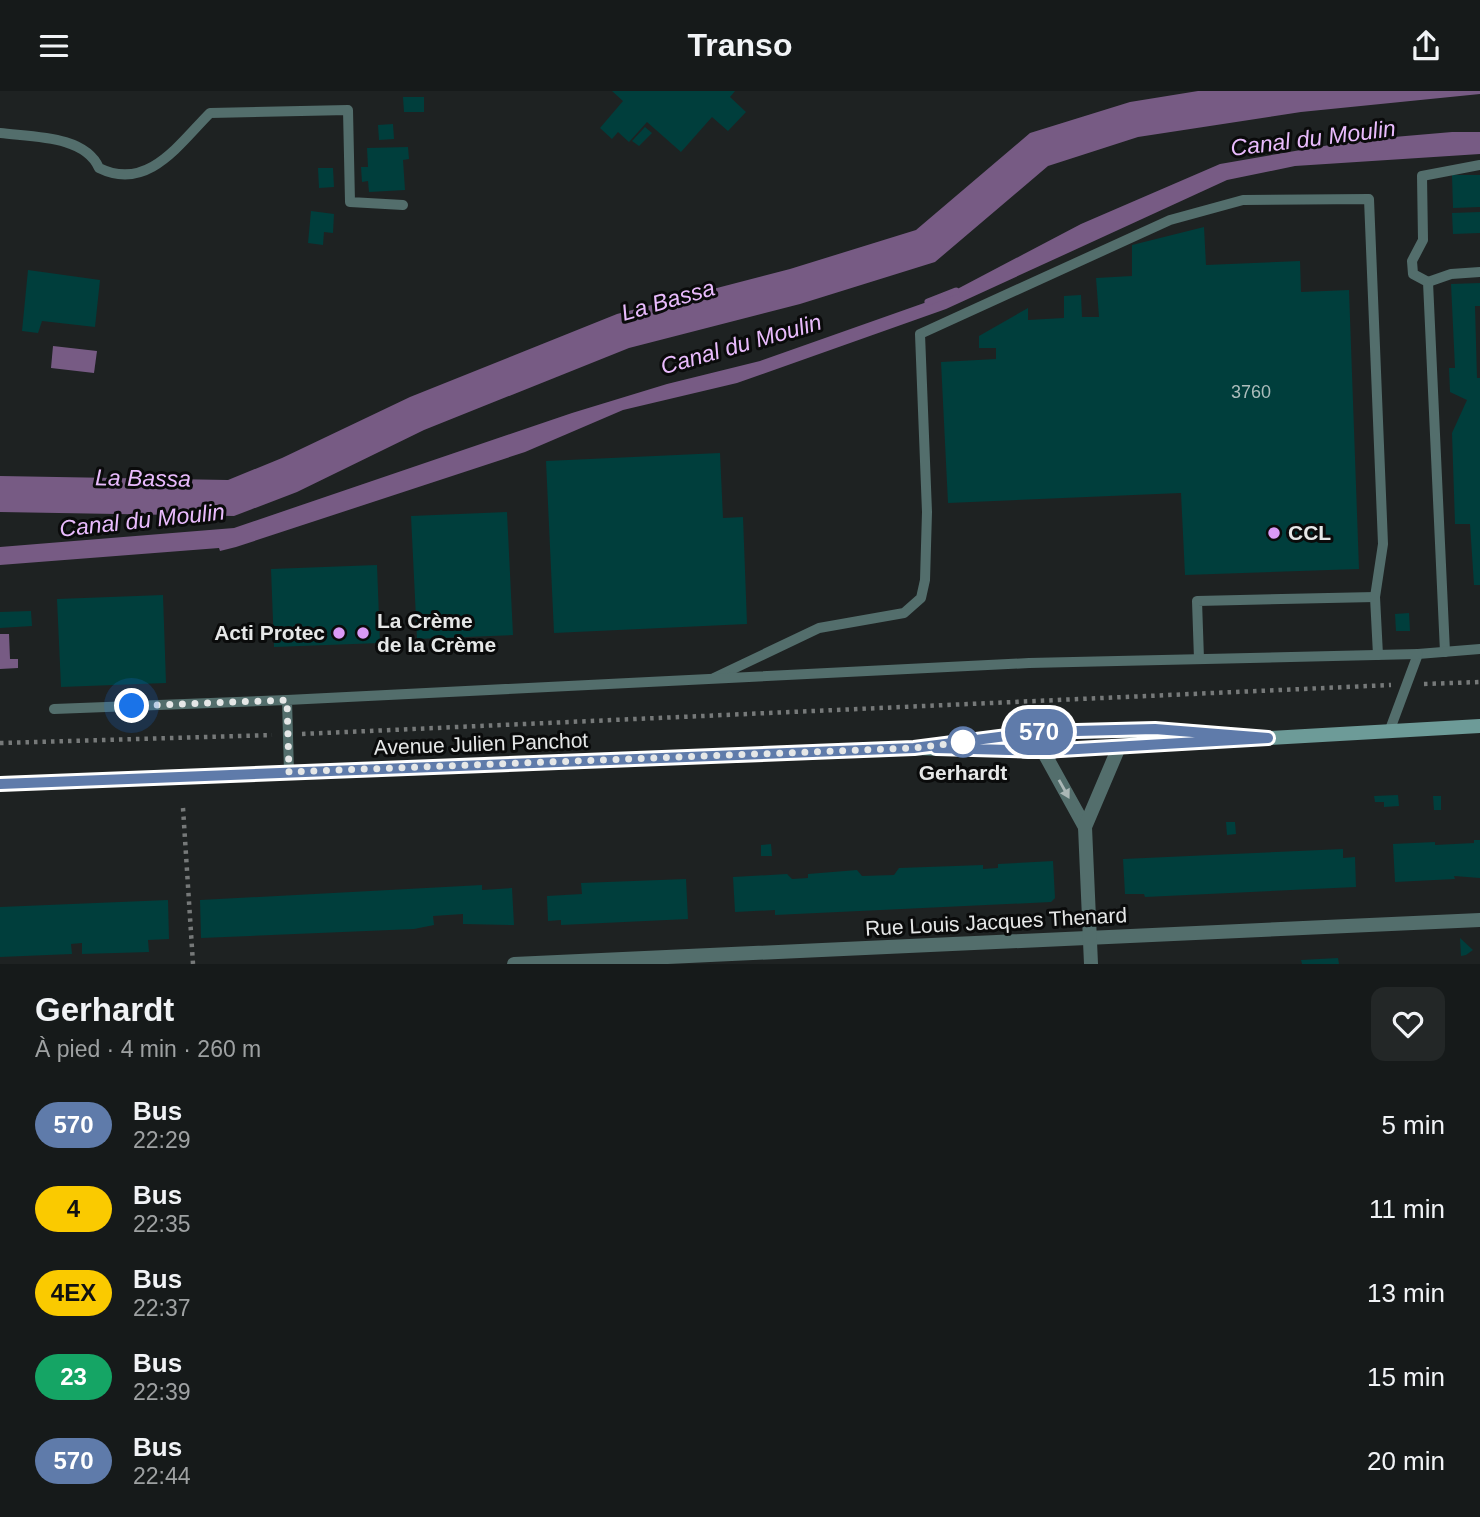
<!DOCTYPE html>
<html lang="fr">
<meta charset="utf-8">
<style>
:root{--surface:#161a1a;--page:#232727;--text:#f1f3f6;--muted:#9ea1a2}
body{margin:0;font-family:Arial,sans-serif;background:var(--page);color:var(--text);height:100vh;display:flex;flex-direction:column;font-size:26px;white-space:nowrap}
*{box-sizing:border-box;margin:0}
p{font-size:23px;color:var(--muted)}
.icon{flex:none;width:38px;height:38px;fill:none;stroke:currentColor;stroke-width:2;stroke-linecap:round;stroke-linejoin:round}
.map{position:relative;height:873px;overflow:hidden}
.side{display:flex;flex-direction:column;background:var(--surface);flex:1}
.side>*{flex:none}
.badge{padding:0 14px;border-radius:23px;font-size:24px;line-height:46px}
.you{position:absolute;width:35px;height:35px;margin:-18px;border:5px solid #fff;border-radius:50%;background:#1a73e8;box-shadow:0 0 0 10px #1a73e833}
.map>.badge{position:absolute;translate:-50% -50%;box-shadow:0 0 0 4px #fff}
.round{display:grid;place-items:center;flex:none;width:74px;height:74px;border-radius:14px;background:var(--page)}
.headline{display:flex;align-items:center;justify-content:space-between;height:119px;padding:0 35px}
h1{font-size:33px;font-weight:700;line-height:52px}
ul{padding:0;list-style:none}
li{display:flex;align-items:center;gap:21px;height:84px;padding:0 35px}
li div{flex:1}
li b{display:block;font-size:26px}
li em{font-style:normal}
li .badge{min-width:77px;font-weight:700;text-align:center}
header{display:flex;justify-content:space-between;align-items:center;height:91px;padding:0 35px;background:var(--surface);font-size:32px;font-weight:700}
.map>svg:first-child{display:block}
.water{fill:#775b84}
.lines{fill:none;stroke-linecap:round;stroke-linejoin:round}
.stream{stroke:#775b84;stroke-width:7}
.building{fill:#003e3c}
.path{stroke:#767979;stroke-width:4.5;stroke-dasharray:3.5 5;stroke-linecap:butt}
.lane{stroke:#536e6c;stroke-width:10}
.street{stroke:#536e6c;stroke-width:14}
.secondary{stroke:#6d9b98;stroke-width:14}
.oneway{fill:#abb7b6}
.line-casing{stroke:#fff;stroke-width:16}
.line{stroke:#5f7baa;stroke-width:10}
.walk{stroke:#e5e7e7;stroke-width:7;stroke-dasharray:0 12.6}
.poi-dot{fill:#da9af6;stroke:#0a0b0b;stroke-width:2.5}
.stop-dot{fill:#fff;stroke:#5f7baa;stroke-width:3.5}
.labels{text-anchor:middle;stroke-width:6;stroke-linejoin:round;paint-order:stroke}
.number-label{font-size:18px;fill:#acbdbc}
.poi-label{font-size:21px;font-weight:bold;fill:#e5e7e7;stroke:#0a0b0b;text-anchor:start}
.street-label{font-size:21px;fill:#e5e7e7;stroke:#0a0b0b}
.stop-label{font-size:21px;font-weight:bold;fill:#e5e7e7;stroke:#0a0b0b}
.water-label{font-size:23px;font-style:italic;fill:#e9bbfd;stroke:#0a0b0b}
</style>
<header><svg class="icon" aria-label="menu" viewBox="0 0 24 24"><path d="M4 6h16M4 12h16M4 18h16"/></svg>Transo<svg class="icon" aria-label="share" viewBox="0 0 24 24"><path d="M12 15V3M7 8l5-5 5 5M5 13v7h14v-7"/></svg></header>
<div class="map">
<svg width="1480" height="873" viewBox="0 0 1480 873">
<rect width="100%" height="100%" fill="#1e2222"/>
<g class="water">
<polygon points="1198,0 1480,0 1480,3 1301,21 1138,46 1048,75 935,171 800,213 629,257 424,339 297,401 234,425 0,421 0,385 228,389 282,367 410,306 617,223 790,178 916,139 1030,42 1130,11"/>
<polygon points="1452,41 1480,41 1480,63 1295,75 1227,89 946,218 737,292 623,319 525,361 236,456 220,460 219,457 0,474 0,456 234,437 572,322 667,293 760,270 944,205 1081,133 1220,73 1359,49"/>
<polygon points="53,255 97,260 94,282 51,277"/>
<polygon points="0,543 9,543 10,568 18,568 18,577 0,578"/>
</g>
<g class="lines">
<polyline class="stream" points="928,211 956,200"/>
</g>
<g class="building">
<polygon points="612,0 735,0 730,6 746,21 728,40 712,26 681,61 647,31 629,51 618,41 612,48 600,37 623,10"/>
<polygon points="403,6 424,6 424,21 404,21"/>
<polygon points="393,33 394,48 379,49 378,34"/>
<polygon points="645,36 652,42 639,55 632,50"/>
<polygon points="408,56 409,68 403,69 405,99 369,101 368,90 362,91 361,76 368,76 367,57"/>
<polygon points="318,77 333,77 334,96 319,97"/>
<polygon points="1452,84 1480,84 1480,116 1453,117"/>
<polygon points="311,120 334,123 333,142 324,141 323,154 308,152"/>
<polygon points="1480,121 1480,142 1453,143 1452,122"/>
<polygon points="1204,136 1206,174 1300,170 1301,201 1349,199 1359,478 1185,484 1181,402 948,412 941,271 996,268 996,257 979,257 979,245 1028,217 1028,229 1064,227 1064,205 1081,204 1082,226 1099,226 1096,187 1132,185 1132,154"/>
<polygon points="28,179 100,189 95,236 42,230 38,242 22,240"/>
<polygon points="1480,192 1480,215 1475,215 1477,287 1480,287 1480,494 1474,494 1470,433 1455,433 1452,342 1467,309 1450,301 1449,277 1455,277 1451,193"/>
<polygon points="720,362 723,427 743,426 747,533 554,542 546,370"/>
<polygon points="507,421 513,544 417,548 411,425"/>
<polygon points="377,474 380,552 274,556 271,478"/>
<polygon points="163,504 166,592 61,596 57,508"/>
<polygon points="31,520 32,535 0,537 0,521"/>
<polygon points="1409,522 1410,540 1396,540 1395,523"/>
<polygon points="1398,704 1399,715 1384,716 1384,711 1375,711 1374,705"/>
<polygon points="1433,705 1441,705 1441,719 1434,719"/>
<polygon points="1226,731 1235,731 1236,743 1227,744"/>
<polygon points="1474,749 1480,749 1480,787 1454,785 1455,788 1395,791 1393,753 1435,751 1435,754 1474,752"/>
<polygon points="771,753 772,765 761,765 761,754"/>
<polygon points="1343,758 1343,767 1355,766 1356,796 1145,806 1144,803 1125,803 1123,768"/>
<polygon points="1053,770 1055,807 1051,811 775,824 775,819 735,821 733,786 787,783 792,788 808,787 808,783 857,779 862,785 894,784 899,777 983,774 983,778 998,777 998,773"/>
<polygon points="686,788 688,828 561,834 561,829 548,830 547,805 582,803 581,792"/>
<polygon points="482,794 482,799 512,797 514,834 463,833 463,823 433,825 434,834 414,838 201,847 200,809"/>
<polygon points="168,809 169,848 148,849 149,861 82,863 82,852 71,853 72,863 0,866 0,816"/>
<polygon points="1460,847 1473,859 1466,864 1461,865"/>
<polygon points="1338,867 1339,873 1302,873 1301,869"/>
</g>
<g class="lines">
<g class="path">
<polyline points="1424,593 1480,591"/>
<polyline points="302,643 1391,594"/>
<polyline points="0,652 272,644"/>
<polyline points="183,717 193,873"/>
</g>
<g class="lane">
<path d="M 0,42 C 31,46 85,44 99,77 C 148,101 179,53 210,22 L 348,19 L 350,111 L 403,114"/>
<polyline points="1428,191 1451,183 1480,181"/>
<polyline points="1445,561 1428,191 1413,183 1412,170 1423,149 1422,85 1480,74"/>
<polyline points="1199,568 1197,510 1375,506"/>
<polyline points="714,587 819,537 904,522 921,507 925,489 927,421 920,243 1170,129 1243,109 1369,108 1383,453 1375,506 1378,564"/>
<polyline points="54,618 287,609"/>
<polyline points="1389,641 1418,563 1480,558"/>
<polyline points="289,681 287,609 1029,572 1418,563"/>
</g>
<g class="street">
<polyline points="1043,660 1085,736"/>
<polyline points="514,873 1480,829"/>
<polyline points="1091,873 1085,736 1119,656"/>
</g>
<g class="secondary">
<path d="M 959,651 C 1045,640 1130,636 1218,643"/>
<polyline points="0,693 914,657 1043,660 1480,635"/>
</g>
</g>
<defs><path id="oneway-solid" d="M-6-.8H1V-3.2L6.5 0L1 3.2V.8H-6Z" transform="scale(1.75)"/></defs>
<use class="oneway" href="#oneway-solid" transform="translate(1064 698) rotate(61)"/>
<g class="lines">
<defs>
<polyline id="line" points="0,693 914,657 1037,641 1155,638 1268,647 1043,660 936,657"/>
</defs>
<use href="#line" class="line-casing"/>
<use href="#line" class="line"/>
<polyline class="walk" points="132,615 287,609 289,681 914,657 963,651"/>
</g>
<g class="poi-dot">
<circle cx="1274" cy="442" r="7"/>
<circle cx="339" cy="542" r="7"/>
<circle cx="363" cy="542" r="7"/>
</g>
<circle class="stop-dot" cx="963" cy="651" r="14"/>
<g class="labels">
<g class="number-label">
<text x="1251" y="307">3760</text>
</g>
<g class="poi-label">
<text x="1288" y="449">CCL</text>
<text x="377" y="537">La Crème<tspan x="377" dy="24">de la Crème</tspan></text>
<text x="325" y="549" text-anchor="end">Acti Protec</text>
</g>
<g class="street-label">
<text transform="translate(481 653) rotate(-2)" y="7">Avenue Julien Panchot</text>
<text transform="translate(996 831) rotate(-3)" y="7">Rue Louis Jacques Thenard</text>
</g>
<g class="stop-label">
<text x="963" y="689">Gerhardt</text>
</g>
<g class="water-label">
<text transform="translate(1313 47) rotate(-7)" y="8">Canal du Moulin</text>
<text transform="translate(668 209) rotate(-16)" y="8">La Bassa</text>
<text transform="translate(741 253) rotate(-16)" y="8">Canal du Moulin</text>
<text transform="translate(143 387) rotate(1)" y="8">La Bassa</text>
<text transform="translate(142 429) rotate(-6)" y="8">Canal du Moulin</text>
</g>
</g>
</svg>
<div class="you" style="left:132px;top:615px"></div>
<b class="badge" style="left:1039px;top:641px;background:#5f7baa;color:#fff">570</b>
</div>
<section class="side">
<div class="headline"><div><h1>Gerhardt</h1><p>À pied · 4 min · 260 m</p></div><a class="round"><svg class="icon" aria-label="heart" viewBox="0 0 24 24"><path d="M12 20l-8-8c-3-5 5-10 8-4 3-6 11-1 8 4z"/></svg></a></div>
<ul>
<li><span class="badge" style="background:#5f7baa;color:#fff">570</span><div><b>Bus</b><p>22:29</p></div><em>5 min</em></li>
<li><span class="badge" style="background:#faca00;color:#111">4</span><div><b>Bus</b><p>22:35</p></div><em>11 min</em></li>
<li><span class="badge" style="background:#faca00;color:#111">4EX</span><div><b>Bus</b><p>22:37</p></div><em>13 min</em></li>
<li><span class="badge" style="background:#15a565;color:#fff">23</span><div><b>Bus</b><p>22:39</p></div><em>15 min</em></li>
<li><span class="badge" style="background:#5f7baa;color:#fff">570</span><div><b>Bus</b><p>22:44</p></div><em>20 min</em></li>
</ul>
</section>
